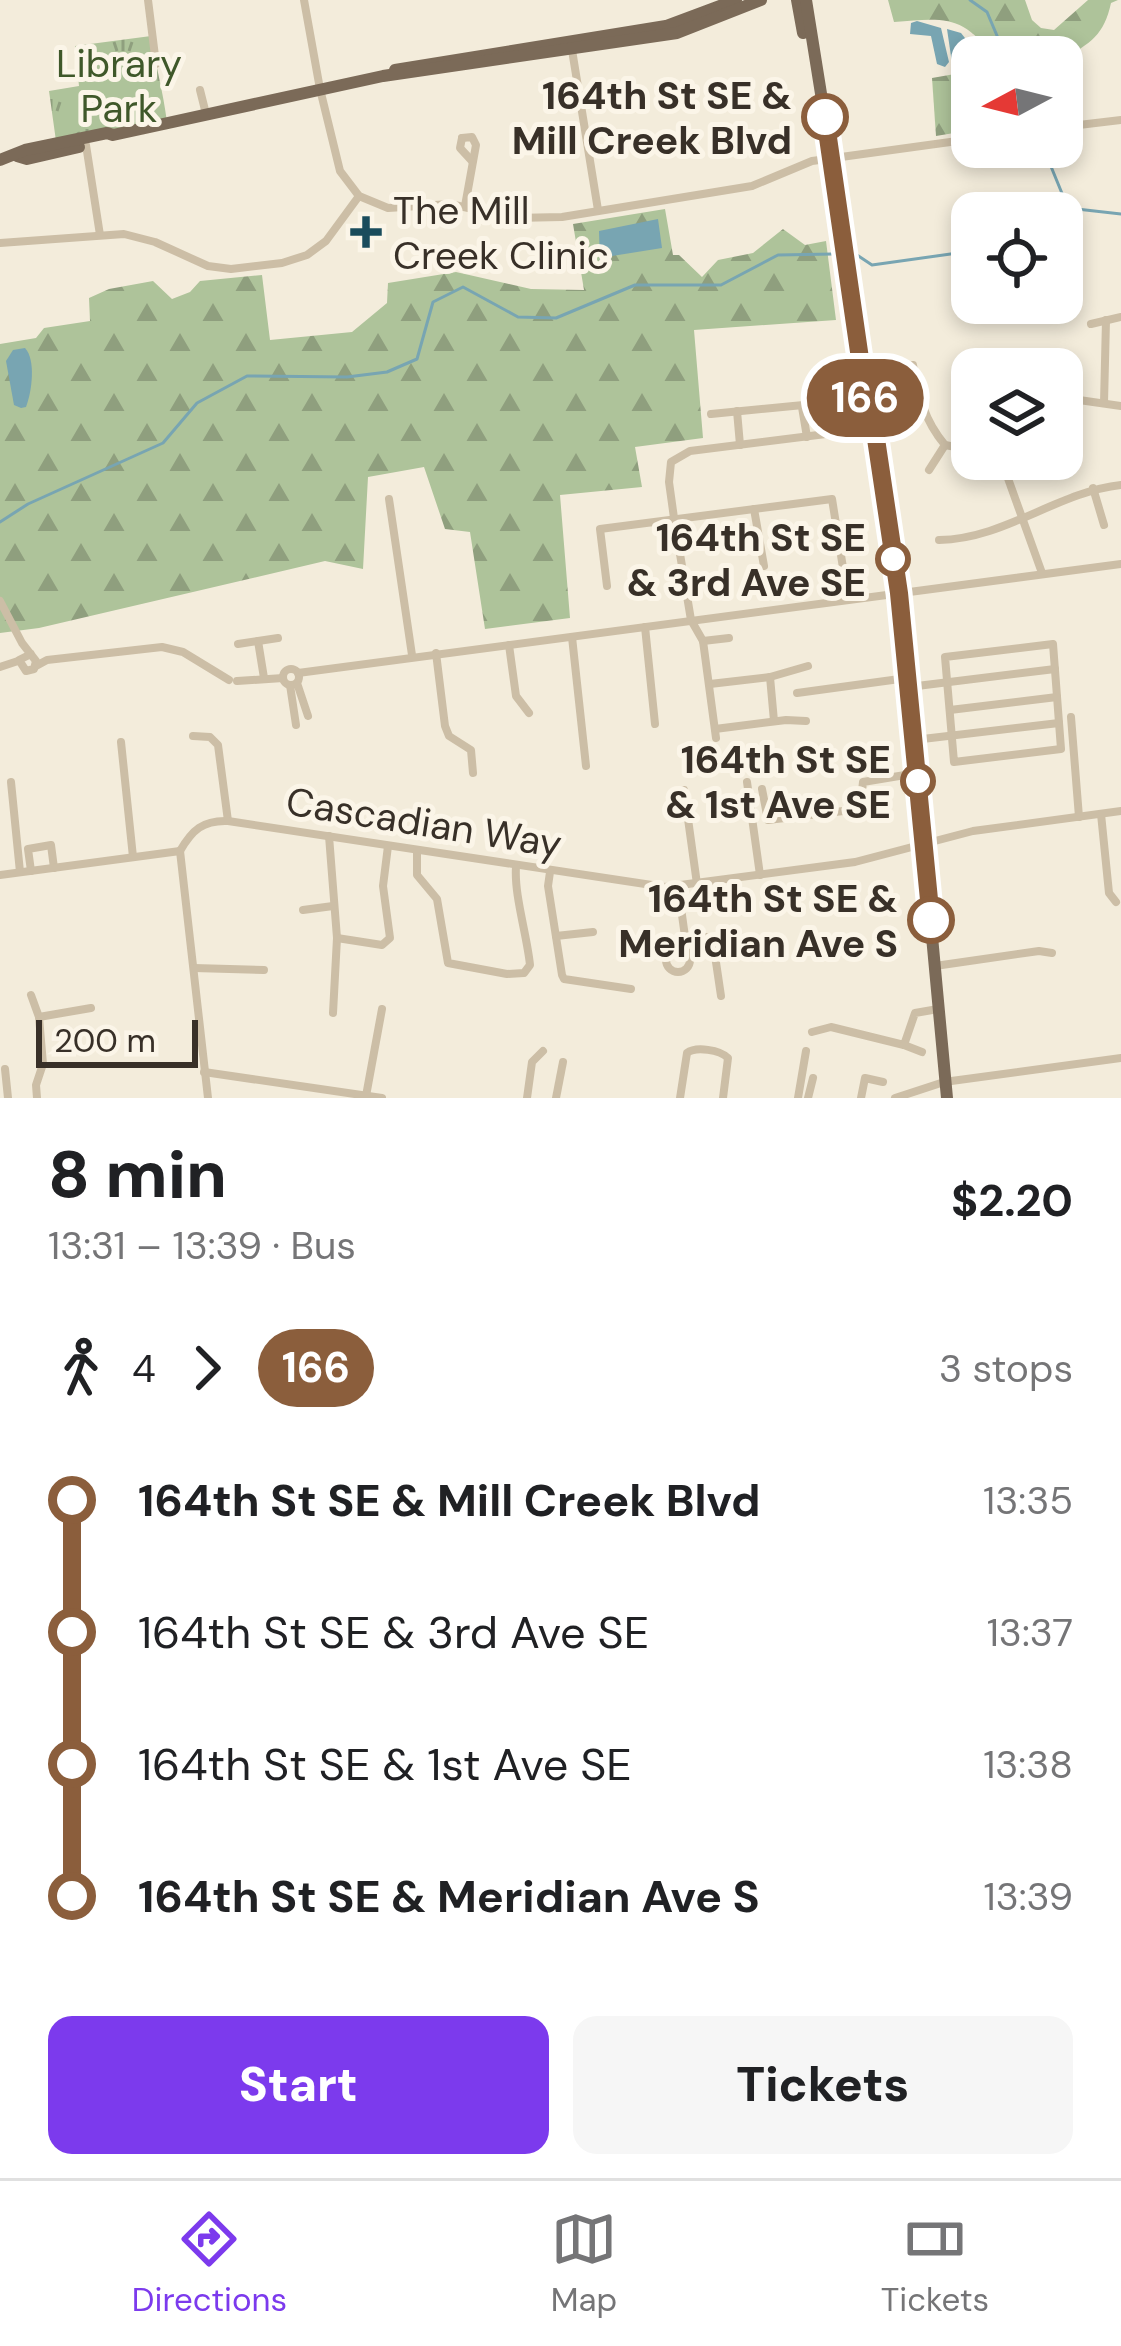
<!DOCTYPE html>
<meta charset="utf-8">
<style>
:root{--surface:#fff;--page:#f6f6f6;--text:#202124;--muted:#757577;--line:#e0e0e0;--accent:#7c3aed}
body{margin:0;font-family:"DM Sans",sans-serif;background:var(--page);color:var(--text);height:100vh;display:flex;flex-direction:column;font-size:45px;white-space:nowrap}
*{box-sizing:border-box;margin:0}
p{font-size:39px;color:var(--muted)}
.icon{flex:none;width:66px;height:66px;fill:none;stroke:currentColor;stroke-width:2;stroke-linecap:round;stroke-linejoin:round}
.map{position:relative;height:1098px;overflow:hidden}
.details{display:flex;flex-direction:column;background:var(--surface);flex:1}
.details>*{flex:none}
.badge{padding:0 24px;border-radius:39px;font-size:42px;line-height:78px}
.needle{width:78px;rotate:263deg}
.fabs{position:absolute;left:951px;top:36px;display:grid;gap:24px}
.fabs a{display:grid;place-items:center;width:132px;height:132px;border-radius:24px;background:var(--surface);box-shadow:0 6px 18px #0003;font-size:60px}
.scale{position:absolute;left:36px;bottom:30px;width:162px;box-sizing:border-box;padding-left:12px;border:6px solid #383028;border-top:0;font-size:33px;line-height:42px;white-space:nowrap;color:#383028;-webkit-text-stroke:9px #fbf5e8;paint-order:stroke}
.map>.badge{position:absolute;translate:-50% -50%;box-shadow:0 0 0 6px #fff}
.legs{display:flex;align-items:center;gap:18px;height:132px;padding:0 48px;font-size:39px}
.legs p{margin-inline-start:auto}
.overview{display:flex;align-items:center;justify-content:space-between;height:204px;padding:0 48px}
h1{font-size:66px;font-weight:800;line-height:90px}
.button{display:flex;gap:24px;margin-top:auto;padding:24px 48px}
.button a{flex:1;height:138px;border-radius:24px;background:var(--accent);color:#fff;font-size:48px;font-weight:800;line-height:138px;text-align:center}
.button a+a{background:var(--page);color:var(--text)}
ul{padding:0 48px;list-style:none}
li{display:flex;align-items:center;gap:42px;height:132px;font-size:45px}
li i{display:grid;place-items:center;width:18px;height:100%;margin:0 15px;background:currentColor}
li i::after{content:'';width:30px;height:30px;margin:-15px;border:9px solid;border-radius:50%;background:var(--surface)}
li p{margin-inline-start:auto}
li:first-child i{background:linear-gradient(#0000 50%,currentColor 0)}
li:last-child i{background:linear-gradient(currentColor 50%,#0000 0)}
.tabs{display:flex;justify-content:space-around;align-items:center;height:168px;border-top:3px solid var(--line);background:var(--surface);font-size:33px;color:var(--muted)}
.tabs a{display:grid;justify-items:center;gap:6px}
.tabs .current{color:var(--accent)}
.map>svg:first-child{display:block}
.grass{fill:url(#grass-tufts)}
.forest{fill:url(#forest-firs)}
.water{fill:#78a5b2}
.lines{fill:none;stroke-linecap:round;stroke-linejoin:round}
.stream{stroke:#78a5b2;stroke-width:3}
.minor{stroke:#ccbea6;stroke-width:8}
.major{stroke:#7b6a58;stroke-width:12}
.line-1-casing{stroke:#fff;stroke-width:27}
.line-1{stroke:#8b5e3c;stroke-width:18}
.stop-1-dot{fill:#fff;stroke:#8b5e3c;stroke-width:6}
.poi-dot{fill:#1a4c5c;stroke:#fbf5e8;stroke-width:4.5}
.labels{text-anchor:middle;stroke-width:10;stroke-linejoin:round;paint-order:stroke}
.park-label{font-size:39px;fill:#3f582a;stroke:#fbf5e8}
.stop-label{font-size:39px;font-weight:bold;fill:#383028;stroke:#fbf5e8;text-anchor:end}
.poi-label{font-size:39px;fill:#383028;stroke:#fbf5e8;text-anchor:start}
.street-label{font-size:39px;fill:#383028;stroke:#fbf5e8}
</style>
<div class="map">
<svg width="1121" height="1098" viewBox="0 0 1121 1098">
<defs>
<pattern id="grass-tufts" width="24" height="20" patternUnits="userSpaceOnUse" patternTransform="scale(3)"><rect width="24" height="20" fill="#aec39a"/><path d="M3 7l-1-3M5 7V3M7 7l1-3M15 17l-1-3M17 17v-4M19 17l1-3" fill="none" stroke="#8f9f7e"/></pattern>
<pattern id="forest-firs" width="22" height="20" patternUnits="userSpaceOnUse" patternTransform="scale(3)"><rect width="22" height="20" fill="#aec39a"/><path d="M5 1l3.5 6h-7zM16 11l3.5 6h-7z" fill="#8f9f7e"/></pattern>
</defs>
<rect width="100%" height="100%" fill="#f3ecdb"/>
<path class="grass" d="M 151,36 C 156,67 163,91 167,122 L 56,141 L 49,91 L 79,86 L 75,46 Z"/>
<g class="forest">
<path d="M 888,0 L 1025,0 L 1032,20 L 1041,28 L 1054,30 L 1088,0 L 1118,0 L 1111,3 C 1104,35 1091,43 1063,59 L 1072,121 L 1062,124 L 1062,57 L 993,57 C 964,14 942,18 894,22 Z"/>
<polygon points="972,71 972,130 936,136 932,78"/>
<polygon points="665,209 673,255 679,255 702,277 718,260 753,253 783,229 805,245 826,241 836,320 694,330 703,438 635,447 642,487 560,495 570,618 485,629 470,532 445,529 424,467 368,477 363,569 325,561 39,628 0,633 0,344 36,338 44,328 90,321 89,298 109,289 153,281 172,299 190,292 200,281 262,275 270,340 352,332 387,303 388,283 456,272 531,289 584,290 573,224"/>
</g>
<g class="water">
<polygon points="917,21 941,28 949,62 945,67 937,64 931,36 910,34 911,23"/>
<polygon points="947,29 961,33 980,57 952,63"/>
<polygon points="658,219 662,248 612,256 604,264 600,263 599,231"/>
<path d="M 25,348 C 36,360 32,391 26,407 L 21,408 L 14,405 L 6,361 L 13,350 Z"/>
</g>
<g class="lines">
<g class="stream">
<polyline points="970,0 987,12 1006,57"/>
<polyline points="1043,147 1068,208"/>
<polyline points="1059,213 1068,208 1121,214"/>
<polyline points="857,255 872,265 972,251"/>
<polyline points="0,522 28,504 163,443 197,403 247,376 347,377 387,372 417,359 433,302 463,287 518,317 556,318 635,285 721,285 778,255 833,254"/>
</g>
<g class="minor">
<polyline points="148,0 156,64"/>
<polyline points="304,0 320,89 340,171 359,196 388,208 450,204 514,218 562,217 752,186 812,161 972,139"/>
<polyline points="572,50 598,210"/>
<polyline points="200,90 206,114"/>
<polyline points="1062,127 1121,120"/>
<polyline points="462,138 472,137 476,145 465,206"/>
<polyline points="462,138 460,148 472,161"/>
<polyline points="86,145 100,235"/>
<polyline points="0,243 124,234 155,242 208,266 231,269 282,263 307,255 326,241 359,196"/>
<polyline points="1091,324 1121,317"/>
<path d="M 913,365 C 919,397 924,420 945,445 L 929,470"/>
<polyline points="1104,403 1106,320"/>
<polyline points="1062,404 1079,400 1121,406"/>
<polyline points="802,407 807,437"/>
<polyline points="737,411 740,445"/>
<polyline points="711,414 824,403"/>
<polyline points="945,445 972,450"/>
<polyline points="1001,459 1042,573"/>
<polyline points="1093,488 1104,525"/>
<polyline points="389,499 412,655"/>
<polyline points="754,509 764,566"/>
<path d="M 939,540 C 1005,539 1057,492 1121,485"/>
<polyline points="607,586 600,529 832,499 848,599"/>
<polyline points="0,601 22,643 36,661 34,669 26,671 19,660 31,654"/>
<polyline points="645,627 655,724"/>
<polyline points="572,637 586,766"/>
<polyline points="258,641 264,678"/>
<polyline points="703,641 729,638"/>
<polyline points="238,644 278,638"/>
<polygon points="1053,644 1061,749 954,762 945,657"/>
<polyline points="509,645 516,696 529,713"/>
<polyline points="436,653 445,726 449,736 471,750 473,773"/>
<polyline points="36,666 47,660 162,647 183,652 229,680"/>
<polyline points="0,667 18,661"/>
<circle cx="291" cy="677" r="8"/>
<polyline points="298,673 1121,564"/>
<polyline points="770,677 774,721"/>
<polyline points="237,681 283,678"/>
<polyline points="297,683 308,716"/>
<polyline points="710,684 770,677 808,666"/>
<polyline points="290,685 296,725"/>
<polyline points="909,687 1055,669"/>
<polyline points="797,693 907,678"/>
<polyline points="950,710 1057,697"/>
<polyline points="1071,717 1079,817"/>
<polyline points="715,729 786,720 806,721"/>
<polyline points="193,736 210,737 218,745 228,821"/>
<polyline points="716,738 703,641 691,620 674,518 669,482 671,462 690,451 866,429"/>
<polyline points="914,740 1059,723"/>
<polyline points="121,742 133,857"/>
<polyline points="11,782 20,872"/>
<polyline points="747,782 760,875"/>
<polyline points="762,789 768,820 860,809 863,782 917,773"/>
<polyline points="684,790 697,884"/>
<polyline points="1101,814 1109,893 1116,902"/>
<polyline points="329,836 337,938 333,1013"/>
<path d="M 180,851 C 192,830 203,820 228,821 L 665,887 L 855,862 L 973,831 L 1121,811"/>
<polyline points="180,851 208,1098"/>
<path d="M 417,851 L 417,875 L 437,899 L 448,963 L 507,974 L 524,973 L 530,965 C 527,935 514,895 516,867"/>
<polyline points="31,871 28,849 51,845 54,868"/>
<polyline points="550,872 548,886 562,975 564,979 631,989"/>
<polyline points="0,875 180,851"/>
<polyline points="678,886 686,944"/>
<polyline points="303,910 333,906"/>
<polyline points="556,936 593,932"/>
<polyline points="337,938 382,945 390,938 383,886 388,846"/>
<polyline points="685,940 706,937 713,942 721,996"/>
<circle cx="678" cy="960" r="12"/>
<polyline points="935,966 1039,951 1052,953"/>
<polyline points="194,968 264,970"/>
<polyline points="31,995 39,1017"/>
<polyline points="812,1032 831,1027 904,1045 915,1013 938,1009"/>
<polyline points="904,1045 922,1052"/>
<polyline points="5,1069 8,1098"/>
<polyline points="204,1072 382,1098"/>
<polyline points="366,1096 382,1009"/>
<polyline points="37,1098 36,1085 43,1064 39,1017 91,1008"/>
<polyline points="527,1098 532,1062 543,1051"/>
<polyline points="556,1098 563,1062"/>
<path d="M 680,1098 L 687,1053 C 696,1046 720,1050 728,1058 L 723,1098"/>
<polyline points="798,1098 806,1051"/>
<polyline points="808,1098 813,1078"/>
<polyline points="861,1098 865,1078 883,1082"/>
<polyline points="895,1098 944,1082 1121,1058"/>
</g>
<g class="major">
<polyline points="797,0 803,33"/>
<polyline points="806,0 839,206 865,407"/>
<polyline points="395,70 666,26 736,0"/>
<polyline points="17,156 27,159 79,147"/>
<polyline points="0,160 25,150 107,133 113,135 383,76 677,33 761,0"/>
<polyline points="866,401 872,412 908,678 947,1098"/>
</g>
</g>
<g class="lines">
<defs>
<polyline id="line-1" points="825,117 866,400 872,412 899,593 931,920"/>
</defs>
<use href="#line-1" class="line-1-casing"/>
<use href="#line-1" class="line-1"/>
</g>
<g class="stop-1-dot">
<circle cx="825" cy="117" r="21"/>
<circle cx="893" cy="559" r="15"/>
<circle cx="918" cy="781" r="15"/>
<circle cx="931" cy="920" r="21"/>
</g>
<path class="poi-dot" d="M360 214h12v12h12v12h-12v12h-12v-12h-12v-12h12z"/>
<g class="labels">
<g class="park-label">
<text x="119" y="77">Library<tspan x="119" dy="45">Park</tspan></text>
</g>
<g class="stop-label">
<text x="792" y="109">164th St SE &amp;<tspan x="792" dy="45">Mill Creek Blvd</tspan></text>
<text x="866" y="551">164th St SE<tspan x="866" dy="45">&amp; 3rd Ave SE</tspan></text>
<text x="891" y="773">164th St SE<tspan x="891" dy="45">&amp; 1st Ave SE</tspan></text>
<text x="898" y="912">164th St SE &amp;<tspan x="898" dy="45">Meridian Ave S</tspan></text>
</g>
<g class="poi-label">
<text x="393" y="224">The Mill<tspan x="393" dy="45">Creek Clinic</tspan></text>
</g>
<g class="street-label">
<text transform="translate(424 822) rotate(9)" y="14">Cascadian Way</text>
</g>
</g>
</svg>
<div class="fabs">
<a><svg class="needle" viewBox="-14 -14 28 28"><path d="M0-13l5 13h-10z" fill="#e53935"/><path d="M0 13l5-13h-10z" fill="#757577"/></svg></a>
<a><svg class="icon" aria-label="locate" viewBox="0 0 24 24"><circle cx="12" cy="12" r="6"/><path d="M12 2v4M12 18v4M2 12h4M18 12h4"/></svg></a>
<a><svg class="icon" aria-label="layers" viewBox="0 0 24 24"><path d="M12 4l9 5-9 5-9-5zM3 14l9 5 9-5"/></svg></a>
</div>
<div class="scale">200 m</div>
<b class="badge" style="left:865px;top:398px;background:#8b5e3c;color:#fff">166</b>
</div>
<section class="details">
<div class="overview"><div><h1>8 min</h1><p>13:31 – 13:39 · Bus</p></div><b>$2.20</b></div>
<div class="legs"><svg class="icon" aria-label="walk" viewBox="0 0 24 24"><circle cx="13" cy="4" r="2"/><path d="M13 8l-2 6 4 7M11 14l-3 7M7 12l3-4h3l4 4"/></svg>4<svg class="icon" aria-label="forward" viewBox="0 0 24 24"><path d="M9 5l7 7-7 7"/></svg><b class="badge" style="background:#8b5e3c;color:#fff">166</b><p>3 stops</p></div>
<ul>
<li><i style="color:#8b5e3c"></i><b>164th St SE &amp; Mill Creek Blvd</b><p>13:35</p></li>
<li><i style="color:#8b5e3c"></i><span>164th St SE &amp; 3rd Ave SE</span><p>13:37</p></li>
<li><i style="color:#8b5e3c"></i><span>164th St SE &amp; 1st Ave SE</span><p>13:38</p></li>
<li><i style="color:#8b5e3c"></i><b>164th St SE &amp; Meridian Ave S</b><p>13:39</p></li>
</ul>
<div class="button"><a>Start</a><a>Tickets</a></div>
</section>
<nav class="tabs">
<a class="current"><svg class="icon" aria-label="directions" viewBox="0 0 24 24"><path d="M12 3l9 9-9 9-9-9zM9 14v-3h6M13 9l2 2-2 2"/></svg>Directions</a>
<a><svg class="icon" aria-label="map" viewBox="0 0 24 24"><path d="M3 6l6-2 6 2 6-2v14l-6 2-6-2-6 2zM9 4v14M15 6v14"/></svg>Map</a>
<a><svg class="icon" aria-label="tickets" viewBox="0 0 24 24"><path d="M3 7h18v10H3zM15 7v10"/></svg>Tickets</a>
</nav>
